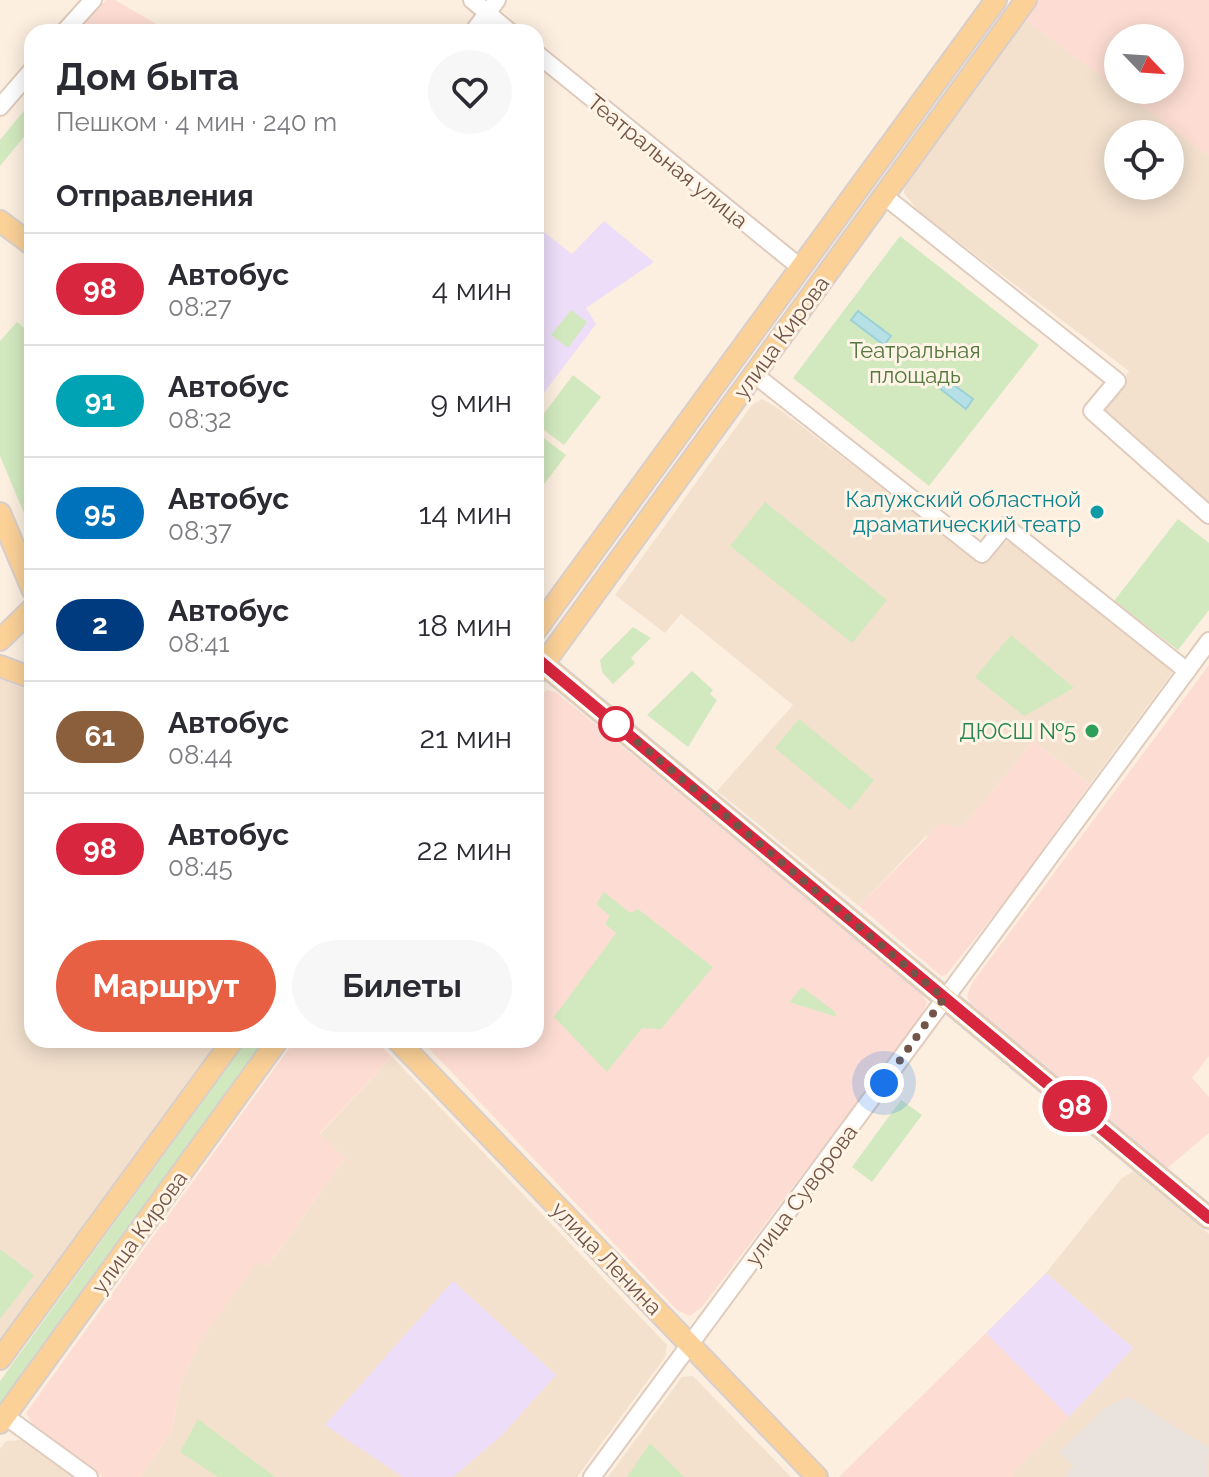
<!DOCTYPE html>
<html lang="ru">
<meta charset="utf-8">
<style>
:root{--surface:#fff;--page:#f7f7f7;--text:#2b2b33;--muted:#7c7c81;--line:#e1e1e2;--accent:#e76044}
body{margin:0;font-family:Raleway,sans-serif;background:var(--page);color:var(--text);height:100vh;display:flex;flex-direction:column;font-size:30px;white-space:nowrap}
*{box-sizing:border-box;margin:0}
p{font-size:26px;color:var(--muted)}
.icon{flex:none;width:44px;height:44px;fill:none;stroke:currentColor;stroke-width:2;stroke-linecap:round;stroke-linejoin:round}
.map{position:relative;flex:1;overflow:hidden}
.drawer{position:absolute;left:24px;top:24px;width:520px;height:1024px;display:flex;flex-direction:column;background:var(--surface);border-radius:24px;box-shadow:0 4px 20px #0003}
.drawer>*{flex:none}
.badge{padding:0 16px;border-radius:26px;font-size:28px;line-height:52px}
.needle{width:52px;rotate:115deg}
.buttons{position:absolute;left:1104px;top:24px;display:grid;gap:16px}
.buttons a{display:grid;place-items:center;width:80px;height:80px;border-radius:50%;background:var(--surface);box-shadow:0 4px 20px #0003;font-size:40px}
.you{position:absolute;width:40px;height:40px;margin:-20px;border:6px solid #fff;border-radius:50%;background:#1a73e8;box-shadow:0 0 0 12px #1a73e833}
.map>.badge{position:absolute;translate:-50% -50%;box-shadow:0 0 0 4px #fff}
h2{padding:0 32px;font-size:30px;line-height:72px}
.round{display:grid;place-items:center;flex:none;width:84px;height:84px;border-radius:42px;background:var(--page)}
.overview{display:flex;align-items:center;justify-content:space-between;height:136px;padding:0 32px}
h1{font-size:38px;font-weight:700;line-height:60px}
.action{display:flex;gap:16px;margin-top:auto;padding:16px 32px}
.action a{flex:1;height:92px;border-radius:48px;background:var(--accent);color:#fff;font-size:32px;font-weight:700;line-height:92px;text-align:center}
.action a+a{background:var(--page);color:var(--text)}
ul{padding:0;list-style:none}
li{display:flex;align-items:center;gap:24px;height:112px;padding:0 32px;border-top:2px solid var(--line)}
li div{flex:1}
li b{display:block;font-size:30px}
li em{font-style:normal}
li .badge{min-width:88px;font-weight:700;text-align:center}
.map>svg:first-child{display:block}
.residential{fill:#f3e1ce;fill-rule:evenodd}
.commercial{fill:#fdddd3}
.industrial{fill:#eae2dc}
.education{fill:#edddf8}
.green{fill:#d2e9bf}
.water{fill:#b5e0e5;stroke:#9bd1d7;stroke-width:2}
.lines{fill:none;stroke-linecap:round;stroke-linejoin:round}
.minor-casing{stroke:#e0cbbc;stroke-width:20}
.major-casing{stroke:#d8cfcc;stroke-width:24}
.minor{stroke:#fff;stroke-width:16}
.major{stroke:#fbd198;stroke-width:20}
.line-casing{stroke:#fff;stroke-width:18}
.line{stroke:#d7263d;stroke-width:12}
.walk{stroke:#725448;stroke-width:8;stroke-dasharray:0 14.4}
.culture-dot{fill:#0f9aa8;stroke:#fff4e6;stroke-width:3}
.stop-dot{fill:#fff;stroke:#d7263d;stroke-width:4}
.leisure-dot{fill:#2e9e5b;stroke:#fff4e6;stroke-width:3}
.labels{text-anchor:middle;stroke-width:6;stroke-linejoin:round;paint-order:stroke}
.street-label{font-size:22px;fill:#725448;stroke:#fff4e6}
.park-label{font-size:22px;fill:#547840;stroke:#fff4e6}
.culture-label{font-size:22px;fill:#0d838f;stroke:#fff4e6;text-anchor:end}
.leisure-label{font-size:22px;fill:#27864d;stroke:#fff4e6;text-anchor:end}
</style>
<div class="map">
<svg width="1209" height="1477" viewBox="0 0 1209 1477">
<rect width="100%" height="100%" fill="#fcefe0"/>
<g class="residential">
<path d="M 1023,18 L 1209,156 L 1209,502 L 1104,412 L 1106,402 L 1129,371 L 919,212 L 904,193 L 906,176 ZM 1118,134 L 1170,134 L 1170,186 L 1118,186 Z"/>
<polygon points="762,399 779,409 982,564 1003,541 1013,542 1168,663 1172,673 1090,784 1033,741 963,827 925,837 859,906 717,791 793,705 681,614 665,633 615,595 752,405"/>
<polygon points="0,678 32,692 32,1040 223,1040 0,1347"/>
<polygon points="392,1057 667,1345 665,1357 577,1477 140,1477 172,1431 180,1385 200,1341 258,1260 268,1266 345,1158 319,1135"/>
<polygon points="1134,1171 1209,1234 1209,1477 1014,1477 1011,1474 1133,1348 1046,1273 1122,1178"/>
<polygon points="693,1376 791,1477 608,1477 682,1377"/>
<polygon points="21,1440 72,1477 0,1477 0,1449 6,1441"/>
</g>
<g class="commercial">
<polygon points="106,0 115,0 170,32 78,32"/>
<polygon points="1036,0 1209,0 1209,156 1120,90 1170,90 1170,38 1118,38 1118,89 1023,18"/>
<polygon points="1209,665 1209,1056 1192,1078 1209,1097 1209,1133 1167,1168 972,1009 967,996 972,983"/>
<polygon points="547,690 556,692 918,989 927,1002 921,1018 702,1307 690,1316 677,1310 421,1040 536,1040 536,699"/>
<polygon points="1033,741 1090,784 1014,890 946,975 941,976 859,906 940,824 963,827"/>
<polygon points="295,1040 375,1040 392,1057 319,1134 345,1158 267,1267 258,1261 200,1341 180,1385 172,1431 140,1477 103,1477 36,1430 26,1413"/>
<polygon points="986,1333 1069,1417 1012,1473 1014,1477 839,1477"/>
</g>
<polygon class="industrial" points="1129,1397 1209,1448 1207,1477 1064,1477 1074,1465 1058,1453 1106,1407"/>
<g class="education">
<polygon points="604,221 654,262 586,308 596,324 543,394 536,395 536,226 572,254"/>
<polygon points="1046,1273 1133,1348 1069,1417 986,1333"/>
<polygon points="453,1281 556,1375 501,1436 453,1477 403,1477 325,1425"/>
</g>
<g class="green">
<polygon points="32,101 32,127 0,166 0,140"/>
<polygon points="900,236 1039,345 929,486 793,378"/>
<polygon points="571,310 587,322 568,348 551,335"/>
<polygon points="17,322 32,334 32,532 0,456 0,341"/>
<polygon points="573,375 601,397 564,445 536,424"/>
<polygon points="536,432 566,455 542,487 536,482"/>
<polygon points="765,502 887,600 852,643 730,546"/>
<polygon points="1178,519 1209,543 1209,610 1178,650 1114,601"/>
<polygon points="633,627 651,638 631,658 635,663 613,684 602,672 600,660"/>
<polygon points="1011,635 1074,688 1024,716 975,677"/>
<polygon points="692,671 713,690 710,694 717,700 688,747 647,715"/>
<polygon points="799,719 874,780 850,810 775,748"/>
<polygon points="604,892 630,913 638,909 713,967 661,1029 642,1028 607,1072 554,1017 616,933 605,924 610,916 596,904"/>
<polygon points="802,987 834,1011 837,1017 789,1002"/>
<polygon points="247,1040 269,1040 0,1411 0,1381"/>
<polygon points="901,1100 922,1115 872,1182 852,1167"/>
<polygon points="0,1249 34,1275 0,1319"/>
<polygon points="198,1419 275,1477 218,1477 180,1452"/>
<polygon points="650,1443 684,1477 627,1477"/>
</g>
<g class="water">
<polygon points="858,311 891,336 884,345 851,320"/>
<polygon points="939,374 973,399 966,409 933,383"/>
</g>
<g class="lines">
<defs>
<g id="minor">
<polyline points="472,0 510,32"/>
<polyline points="64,32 93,0"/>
<polyline points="473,32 497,0"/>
<polyline points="536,53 801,268"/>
<polyline points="0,107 32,70"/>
<polyline points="883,195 1117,381 1092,411 1209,515"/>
<polyline points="755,375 982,554 1005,526 1187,671"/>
<polyline points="5,1416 89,1477"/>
<polyline points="592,1477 1209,641"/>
</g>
<g id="major">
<polyline points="0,221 32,245"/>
<polyline points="0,513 32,589"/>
<polyline points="536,630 996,0"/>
<polyline points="0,640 32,609"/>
<polyline points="536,658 1209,1218"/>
<polyline points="0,666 32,678"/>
<polyline points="537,673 1026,0"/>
<polyline points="397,1040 817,1477"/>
<polyline points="0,1359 233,1040"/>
<polyline points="0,1423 278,1040"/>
</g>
</defs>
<use href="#minor" class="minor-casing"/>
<use href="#major" class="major-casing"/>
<use href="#minor" class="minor"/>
<use href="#major" class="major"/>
</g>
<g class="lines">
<defs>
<polyline id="line" points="536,658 1209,1218"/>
</defs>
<use href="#line" class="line-casing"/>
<use href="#line" class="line"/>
<polyline class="walk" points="616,724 944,998 884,1083"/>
</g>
<circle class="culture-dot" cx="1097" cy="512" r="8"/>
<circle class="stop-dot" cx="616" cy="724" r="16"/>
<circle class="leisure-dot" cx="1092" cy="731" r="8"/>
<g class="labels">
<g class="street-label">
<text transform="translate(668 161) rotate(39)" y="8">Театральная улица</text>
<text transform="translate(781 337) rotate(-54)" y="8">улица Кирова</text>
<text transform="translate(801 1195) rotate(-53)" y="8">улица Суворова</text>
<text transform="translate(139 1232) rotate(-54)" y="8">улица Кирова</text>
<text transform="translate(607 1258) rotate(46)" y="8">улица Ленина</text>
</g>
<g class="park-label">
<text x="915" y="358">Театральная<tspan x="915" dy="25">площадь</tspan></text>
</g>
<g class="culture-label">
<text x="1081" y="507">Калужский областной<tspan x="1081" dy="25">драматический театр</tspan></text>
</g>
<g class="leisure-label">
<text x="1076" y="739">ДЮСШ №5</text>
</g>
</g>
</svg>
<div class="buttons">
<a><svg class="needle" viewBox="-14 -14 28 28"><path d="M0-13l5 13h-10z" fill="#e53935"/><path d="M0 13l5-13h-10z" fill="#7c7c81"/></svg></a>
<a><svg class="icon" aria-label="locate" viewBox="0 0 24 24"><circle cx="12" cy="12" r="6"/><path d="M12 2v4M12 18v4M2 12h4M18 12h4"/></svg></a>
</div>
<div class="you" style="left:884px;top:1083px"></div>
<b class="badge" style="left:1075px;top:1106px;background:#d7263d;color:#fff">98</b>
<section class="drawer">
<div class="overview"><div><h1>Дом быта</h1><p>Пешком · 4 мин · 240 m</p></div><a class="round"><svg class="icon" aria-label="heart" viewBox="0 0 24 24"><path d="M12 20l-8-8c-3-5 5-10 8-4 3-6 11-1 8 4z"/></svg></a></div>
<h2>Отправления</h2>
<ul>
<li><span class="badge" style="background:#d7263d;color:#fff">98</span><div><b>Автобус</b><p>08:27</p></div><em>4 мин</em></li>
<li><span class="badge" style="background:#00a3b4;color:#fff">91</span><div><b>Автобус</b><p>08:32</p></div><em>9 мин</em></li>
<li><span class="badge" style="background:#0072bc;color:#fff">95</span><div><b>Автобус</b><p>08:37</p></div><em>14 мин</em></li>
<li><span class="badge" style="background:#003b80;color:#fff">2</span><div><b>Автобус</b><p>08:41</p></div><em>18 мин</em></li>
<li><span class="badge" style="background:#8b5e3c;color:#fff">61</span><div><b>Автобус</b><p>08:44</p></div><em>21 мин</em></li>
<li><span class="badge" style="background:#d7263d;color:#fff">98</span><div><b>Автобус</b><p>08:45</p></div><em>22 мин</em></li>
</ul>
<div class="action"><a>Маршрут</a><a>Билеты</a></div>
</section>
</div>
